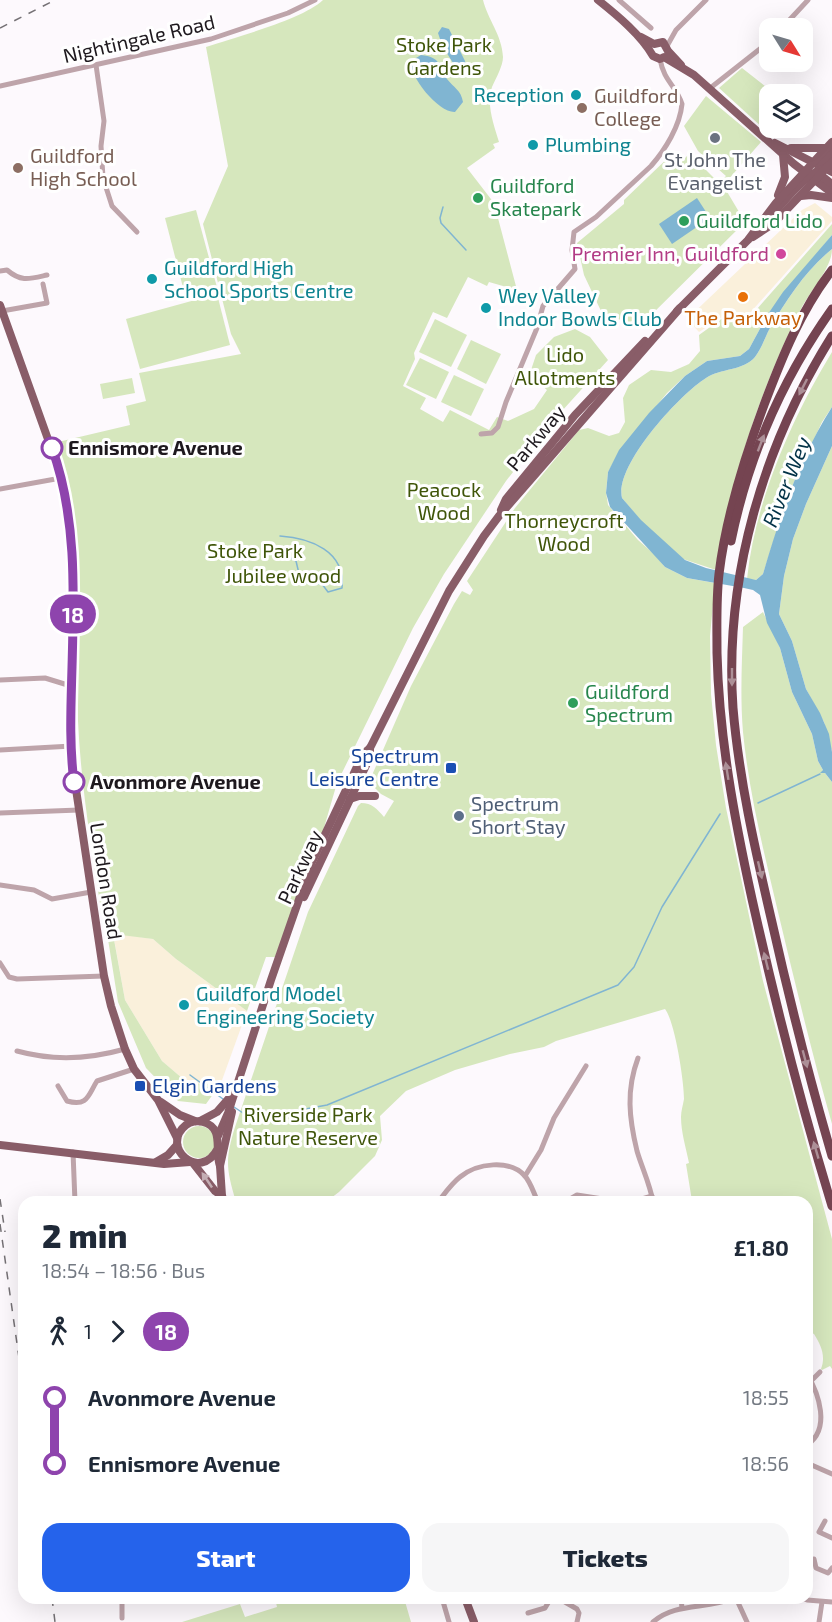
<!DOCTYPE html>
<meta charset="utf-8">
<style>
:root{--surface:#fff;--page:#f6f6f7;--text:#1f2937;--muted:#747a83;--accent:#2563eb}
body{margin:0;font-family:"Exo 2",sans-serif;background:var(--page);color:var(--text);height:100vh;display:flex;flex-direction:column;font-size:22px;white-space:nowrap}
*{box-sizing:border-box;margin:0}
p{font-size:20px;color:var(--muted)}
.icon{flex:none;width:33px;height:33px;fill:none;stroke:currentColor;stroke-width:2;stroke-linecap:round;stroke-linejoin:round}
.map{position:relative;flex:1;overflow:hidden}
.side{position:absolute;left:18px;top:1196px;width:795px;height:408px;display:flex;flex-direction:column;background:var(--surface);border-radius:18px;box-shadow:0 6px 24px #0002}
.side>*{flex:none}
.badge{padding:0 12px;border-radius:20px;font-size:21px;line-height:39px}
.needle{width:39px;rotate:127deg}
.fabs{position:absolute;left:759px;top:18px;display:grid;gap:12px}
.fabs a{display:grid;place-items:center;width:54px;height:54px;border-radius:12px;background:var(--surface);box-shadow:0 6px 24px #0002;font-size:30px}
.map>.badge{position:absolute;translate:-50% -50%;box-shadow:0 0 0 3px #fff}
.legs{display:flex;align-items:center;gap:9px;height:66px;padding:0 24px;font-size:20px}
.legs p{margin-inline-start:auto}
.headline{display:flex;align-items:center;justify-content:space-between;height:102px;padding:0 24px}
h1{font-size:33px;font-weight:800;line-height:45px}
.cta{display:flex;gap:12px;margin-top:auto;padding:12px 24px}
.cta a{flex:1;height:69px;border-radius:18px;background:var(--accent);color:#fff;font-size:24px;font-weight:800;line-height:69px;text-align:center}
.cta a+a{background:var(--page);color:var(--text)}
ul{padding:0 24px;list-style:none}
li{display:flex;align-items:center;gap:21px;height:66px;font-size:22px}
li i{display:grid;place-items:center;width:9px;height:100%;margin:0 8px;background:currentColor}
li i::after{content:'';width:15px;height:15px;margin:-8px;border:4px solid;border-radius:50%;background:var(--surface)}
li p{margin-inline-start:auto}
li:first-child i{background:linear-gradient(#0000 50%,currentColor 0)}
li:last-child i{background:linear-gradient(currentColor 50%,#0000 0)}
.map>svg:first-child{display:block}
.commercial{fill:#faf0db}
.green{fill:#d6e7bd}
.water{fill:#80b5d2}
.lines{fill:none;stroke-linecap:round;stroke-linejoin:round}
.stream{stroke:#80b5d2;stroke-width:1.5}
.street{stroke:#bea4aa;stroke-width:5}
.primary{stroke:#895d68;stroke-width:8}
.highway{stroke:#754451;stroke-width:9}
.rail{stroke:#757175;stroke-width:1.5;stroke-dasharray:8 8;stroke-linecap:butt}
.oneway{fill:#ac8f97}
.oneway2{fill:#c4aeb4}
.line-1-casing{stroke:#fff;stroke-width:14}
.line-1{stroke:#8e44ad;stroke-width:9}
.culture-dot{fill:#0f9aa8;stroke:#fff;stroke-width:2}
.education-dot{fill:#8d6e63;stroke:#fff;stroke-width:2}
.worship-dot{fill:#6b7280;stroke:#fff;stroke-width:2}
.leisure-dot{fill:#2e9e5b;stroke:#fff;stroke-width:2}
.hotel-dot{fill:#d1479c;stroke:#fff;stroke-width:2}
.food-dot{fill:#e8710a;stroke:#fff;stroke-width:2}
.stop-1-dot{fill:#fff;stroke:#8e44ad;stroke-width:3}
.transit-dot{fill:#1a4fb4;stroke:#fff;stroke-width:2}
.service-dot{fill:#5c6f8a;stroke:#fff;stroke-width:2}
.labels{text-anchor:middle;stroke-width:6;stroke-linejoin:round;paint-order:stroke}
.street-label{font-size:20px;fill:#1e191e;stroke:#fff}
.park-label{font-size:20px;fill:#3f5509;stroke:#fff}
.culture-label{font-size:20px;fill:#0d838f;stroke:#fff;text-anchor:start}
.education-label{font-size:20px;fill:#785e54;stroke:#fff;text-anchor:start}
.worship-label{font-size:20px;fill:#5b616d;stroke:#fff}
.leisure-label{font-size:20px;fill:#27864d;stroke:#fff;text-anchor:start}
.hotel-label{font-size:20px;fill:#b23c85;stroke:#fff;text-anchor:end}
.food-label{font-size:20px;fill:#c56008;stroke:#fff}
.stop-label{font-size:20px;font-weight:bold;fill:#1e191e;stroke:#fff;text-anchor:start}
.transit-label{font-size:20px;fill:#164399;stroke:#fff;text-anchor:end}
.service-label{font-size:20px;fill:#4e5e75;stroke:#fff;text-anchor:start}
.water-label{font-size:21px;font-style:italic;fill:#023247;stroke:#fff}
</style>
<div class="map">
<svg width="832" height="1622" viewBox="0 0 832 1622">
<rect width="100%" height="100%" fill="#fdf9fd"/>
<g class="commercial">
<polygon points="815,203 832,217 832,221 741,323 724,316 699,332 687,319 802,210"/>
<polygon points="113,933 153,939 176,959 247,1011 221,1083 189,1084 162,1061 125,1000"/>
</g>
<g class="green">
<path d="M 323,0 L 483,0 C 488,20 502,35 503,57 C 503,66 496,78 492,87 C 486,105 494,125 499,142 L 493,144 L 495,148 L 467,168 L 494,203 L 517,290 L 489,282 L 487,286 L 468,277 L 447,318 L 433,312 L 414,353 L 415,359 L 403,386 L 426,398 L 420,409 L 443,422 L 450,410 L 489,430 L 497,417 L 508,421 L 534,409 L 547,390 L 535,380 L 531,370 L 536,355 L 554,337 L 575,329 L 590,337 L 608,360 L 552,422 L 506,481 L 444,574 L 413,628 L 337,783 L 321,838 L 275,957 L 266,957 L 247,1011 L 176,959 L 153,939 L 113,934 L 125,1000 L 162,1061 L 189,1084 L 221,1083 L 206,1104 L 178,1101 L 146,1068 L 118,1002 L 107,933 L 113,933 L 111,916 L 102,916 C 92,851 81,787 78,721 C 75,628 88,535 57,445 L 58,442 L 130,425 L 126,406 L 146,401 L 139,373 L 241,354 L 231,334 L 203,224 L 228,166 L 206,47 C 235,37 302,20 323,0 Z"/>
<polygon points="742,68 775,94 770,94 769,123 764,129 719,88"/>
<polygon points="706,96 761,142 727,181 724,178 726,176 698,151 684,126"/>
<polygon points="674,152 683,160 688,155 693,159 698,169 705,169 726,190 745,222 638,328 601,311 584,275 577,243 624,204 624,200"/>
<polygon points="196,210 218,291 186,299 165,218"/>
<path d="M 832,224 L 832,235 L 768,314 L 749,349 L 740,356 L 707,361 L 685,376 L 667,393 L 620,451 L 608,472 L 606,492 L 608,505 L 638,540 L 654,554 L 665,567 L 687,578 L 715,583 L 710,636 L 711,694 L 716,745 L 726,808 L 763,981 L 832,1239 L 832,1369 L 830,1366 L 822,1370 L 821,1369 C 826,1356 821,1345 814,1334 L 807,1331 L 807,1202 L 692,1201 L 686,1164 L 689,1163 C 686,1148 681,1132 681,1117 C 681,1111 683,1105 684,1099 C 684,1081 675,1022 665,1009 L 556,1041 L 544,1047 L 510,1054 L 455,1070 L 406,1091 L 380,1116 L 382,1140 L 375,1156 L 339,1192 L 327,1201 L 236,1202 C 226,1168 225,1160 235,1127 L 308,912 L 358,806 L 361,803 C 372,803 377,809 384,817 L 394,801 L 381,794 L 369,782 L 411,686 L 454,604 L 462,591 L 470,595 L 473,590 L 467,581 L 515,508 L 579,430 L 588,428 L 609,436 L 619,433 L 625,422 L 623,398 L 629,385 L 651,370 L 671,372 L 689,364 L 700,351 L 699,335 L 724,317 L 742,326 Z"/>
<path d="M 832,249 C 832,268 810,291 801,309 C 790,329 781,350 772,372 C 745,438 728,499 716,570 L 683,559 L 641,521 L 622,498 C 614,466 679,395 706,378 C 721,368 743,371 755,357 C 762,348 765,337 770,328 C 787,299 806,270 832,249 Z"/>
<polygon points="217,294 230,345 140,369 126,319"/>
<polygon points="435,319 467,335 451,367 419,352"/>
<polygon points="471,340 501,354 486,384 457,369"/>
<path d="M 832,352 L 832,407 L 822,422 L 788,495 L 763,574 L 756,580 L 747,579 C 755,501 792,418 832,352 Z"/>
<polygon points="420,358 449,372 436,399 406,385"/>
<polygon points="454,375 484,389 471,416 441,402"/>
<polygon points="132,378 135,393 103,399 100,384"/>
<polygon points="832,446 832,752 824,722 806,689 792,641 779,614 784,576 793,539 806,504"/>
<path d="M 763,612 L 780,648 L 792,692 L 812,734 L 818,761 L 823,770 L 822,772 L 825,773 L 832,782 L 832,1124 C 812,1054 795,983 778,912 C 764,853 749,793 743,732 C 740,697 742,662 743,627 Z"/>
<circle cx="199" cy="1142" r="16"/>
<polygon points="275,1598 404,1598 411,1622 182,1622 240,1604 245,1617 277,1607"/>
</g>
<g class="water">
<polygon points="442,27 449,29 465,61 466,65 462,69 456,68 442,45 438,33"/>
<path d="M 421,55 C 441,57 438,65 447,79 C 454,88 461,90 463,102 L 455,112 C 439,113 409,77 411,61 Z"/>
<polygon points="697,198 710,218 672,244 659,224"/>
<path d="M 832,235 L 832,249 C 806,270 787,299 770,328 C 765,337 762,348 755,357 C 743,371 721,368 706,378 C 679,395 614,466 622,498 L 641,520 L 685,560 L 706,568 L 756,580 L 763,574 C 780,516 799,459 832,407 L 832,446 L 806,504 L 793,539 L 784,576 L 779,614 L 792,641 L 806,689 L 820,713 L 829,734 L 832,752 L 832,782 L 825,773 L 820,773 L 823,770 L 818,761 L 812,734 L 792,692 L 780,648 L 767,623 L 760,595 L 753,590 L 744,588 L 687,578 L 665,567 L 610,507 L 606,493 L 608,472 L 619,450 L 649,413 L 685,376 L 707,361 L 740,356 L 749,349 L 768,314 L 783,292 Z"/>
</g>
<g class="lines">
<g class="stream">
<polyline points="443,207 440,218 441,223 466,250"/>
<path d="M 278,548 L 279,551 L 296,561 L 301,582 L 322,584 L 328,592 L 342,588 C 346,551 310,538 280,536"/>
<polyline points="758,803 820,774"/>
<polyline points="190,1075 223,1099"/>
<polyline points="234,1107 252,1119 327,1105 618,985 634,967 662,907 720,814"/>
</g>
<g class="street">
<polyline points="619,0 651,28"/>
<polyline points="782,28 808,0"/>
<polyline points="667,46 676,30 706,0"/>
<polyline points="96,65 104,121 101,146 103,178 112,206 137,232"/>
<polyline points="0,86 211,39 288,13 315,0"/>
<polyline points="709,89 770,41"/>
<path d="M 0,271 L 7,270 C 21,282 29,279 47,275"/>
<polyline points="2,311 47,303 43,284"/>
<path d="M 481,434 L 492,433 L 498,427 L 506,402 L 537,328 L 543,306 L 575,269 L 572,250 L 574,232 L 596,217 L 651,166 C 665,150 680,126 682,104 C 676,85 664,82 660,59"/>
<polyline points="0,489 61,478"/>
<polyline points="0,680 45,678 71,686"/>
<polyline points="0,750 72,746"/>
<polyline points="0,813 79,810"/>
<polyline points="0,885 34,890 52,899 91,892"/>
<polyline points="0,963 9,977 17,979 104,976"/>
<path d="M 17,1051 C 53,1061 90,1059 125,1049"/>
<path d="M 638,1058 C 626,1090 629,1118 637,1151 C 642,1168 650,1184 653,1202"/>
<path d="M 58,1086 L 67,1101 C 88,1107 88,1095 97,1081 L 134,1069"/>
<polyline points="73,1152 75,1202"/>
<polyline points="525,1176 541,1150 554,1118 586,1066"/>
<path d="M 438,1202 C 445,1193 452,1183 460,1177 C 477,1163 510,1159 525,1176 C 531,1183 534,1194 538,1202"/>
<polyline points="565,1202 577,1195 622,1202"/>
<polyline points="632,1202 652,1196"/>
<path d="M 807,1374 C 819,1394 831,1429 807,1445"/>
<polyline points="811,1381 820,1372"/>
<polyline points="807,1463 832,1474"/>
<polyline points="825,1521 819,1532 832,1538"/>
<polyline points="814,1559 816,1568 828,1573 832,1568"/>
<polyline points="122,1598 122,1618"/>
<polyline points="442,1598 449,1622"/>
<polyline points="558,1598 577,1609 579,1613 577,1622"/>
<polyline points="681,1598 682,1608"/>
<polyline points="736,1598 747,1622"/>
<polyline points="801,1598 807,1600 832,1602"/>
<polyline points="528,1613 545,1608 551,1598"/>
<path d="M 653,1622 C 676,1602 706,1610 734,1598"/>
<polyline points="819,1622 822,1602"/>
</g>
<g class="primary">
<path d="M 598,0 C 618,16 641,35 653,56 L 660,59 L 664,57 L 694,75 L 794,164 L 832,193"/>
<polyline points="641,37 654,44 663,42 668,51 681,65"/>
<polyline points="775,143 832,172"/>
<polyline points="791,148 826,148"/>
<polyline points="819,167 832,152"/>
<polyline points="818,173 832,184"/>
<polyline points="778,195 785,177 783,155"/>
<polyline points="801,196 811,195 832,198"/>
<path d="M 772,215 C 784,202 809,169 827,168"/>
<polyline points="753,237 774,223 832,162"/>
<polyline points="0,305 54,456 66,496 71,556 73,615 71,716 74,776 104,976 111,1006 125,1049 134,1069 158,1100 177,1138"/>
<polyline points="677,311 748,240 776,203 832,142"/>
<polyline points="501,510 506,499 575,415 645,341"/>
<polyline points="350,799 359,796 375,796"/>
<polyline points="304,897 370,757 370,748"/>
<polyline points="161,1102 180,1115 195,1121"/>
<polyline points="200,1121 217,1112 231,1096"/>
<polyline points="218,1136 228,1113 271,980 312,862 363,754 370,748 449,591 484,536 499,516 680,308"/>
<polyline points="0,1145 164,1164 190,1162"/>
<path d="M 218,1148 C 200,1184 159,1146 186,1125 C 190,1122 197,1120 203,1122 C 225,1128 214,1150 220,1166"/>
<polyline points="156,1162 168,1155 177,1145"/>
<polyline points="193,1163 215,1191 222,1196 225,1202"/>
<polyline points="222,1196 220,1166 232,1112"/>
<polyline points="465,1598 474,1622"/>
</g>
<g class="highway">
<path d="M 832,270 C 801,310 782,357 764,405 C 744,459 726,516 719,574 C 716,601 717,626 717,653 C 719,736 734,817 752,899 C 775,1002 801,1105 832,1206"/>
<path d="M 832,336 C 763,446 724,578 733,708 C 739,779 755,849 771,918 C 789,998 809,1077 832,1156"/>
<path d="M 731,541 C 748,458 783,378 832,309"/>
</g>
<g class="rail">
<polyline points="0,28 55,0"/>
<polyline points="0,1199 5,1232"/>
<polyline points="0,1224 24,1393"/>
<polyline points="52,1598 55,1622"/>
</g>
</g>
<defs><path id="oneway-solid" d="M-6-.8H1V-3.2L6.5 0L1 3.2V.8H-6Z" transform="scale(1.5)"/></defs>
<g class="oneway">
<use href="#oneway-solid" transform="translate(803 387) rotate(117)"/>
<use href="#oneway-solid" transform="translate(761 443) rotate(-69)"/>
<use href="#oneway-solid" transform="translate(732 677) rotate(90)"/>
<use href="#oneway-solid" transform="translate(727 771) rotate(-99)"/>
<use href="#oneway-solid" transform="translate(760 870) rotate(77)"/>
<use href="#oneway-solid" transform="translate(766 961) rotate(-104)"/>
<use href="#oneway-solid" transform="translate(805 1059) rotate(75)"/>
<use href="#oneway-solid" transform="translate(816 1150) rotate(-106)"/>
</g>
<use class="oneway2" href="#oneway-solid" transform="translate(207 1180) rotate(-124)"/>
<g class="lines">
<defs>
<path id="line-1" d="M 52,448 C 77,517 74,594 72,667 C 71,705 69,744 74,782"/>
</defs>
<use href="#line-1" class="line-1-casing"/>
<use href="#line-1" class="line-1"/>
</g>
<g class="culture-dot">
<circle cx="576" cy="95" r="6"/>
<circle cx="533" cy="145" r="6"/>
<circle cx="152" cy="279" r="6"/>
<circle cx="486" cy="308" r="6"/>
<circle cx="184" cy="1005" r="6"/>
</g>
<g class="education-dot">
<circle cx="582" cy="108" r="6"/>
<circle cx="18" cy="168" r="6"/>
</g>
<circle class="worship-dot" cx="715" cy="138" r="6"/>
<g class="leisure-dot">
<circle cx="478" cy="198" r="6"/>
<circle cx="684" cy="221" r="6"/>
<circle cx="573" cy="703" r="6"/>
</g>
<circle class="hotel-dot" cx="781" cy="254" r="6"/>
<circle class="food-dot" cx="743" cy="297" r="6"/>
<g class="stop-1-dot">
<circle cx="52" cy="448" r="10"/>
<circle cx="74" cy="782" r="10"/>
</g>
<g class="transit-dot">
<rect x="445" y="762" width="12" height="12" rx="3"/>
<rect x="134" y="1080" width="12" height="12" rx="3"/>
</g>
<circle class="service-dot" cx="459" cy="816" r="6"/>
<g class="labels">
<g class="street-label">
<text transform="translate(139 39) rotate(-13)" y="7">Nightingale Road</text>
<text transform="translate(536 438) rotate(-50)" y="7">Parkway</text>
<text transform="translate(300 867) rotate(-65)" y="7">Parkway</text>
<text transform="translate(106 881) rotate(81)" y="7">London Road</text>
</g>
<g class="park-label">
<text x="444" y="52">Stoke Park<tspan x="444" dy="23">Gardens</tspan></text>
<text x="565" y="362">Lido<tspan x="565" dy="23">Allotments</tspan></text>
<text x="444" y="497">Peacock<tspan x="444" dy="23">Wood</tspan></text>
<text x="564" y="528">Thorneycroft<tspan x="564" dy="23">Wood</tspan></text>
<text x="255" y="558">Stoke Park</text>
<text x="283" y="583">Jubilee wood</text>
<text x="308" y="1122">Riverside Park<tspan x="308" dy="23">Nature Reserve</tspan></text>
</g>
<g class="culture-label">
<text x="564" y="102" text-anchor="end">Reception</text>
<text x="545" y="152">Plumbing</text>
<text x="164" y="275">Guildford High<tspan x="164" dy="23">School Sports Centre</tspan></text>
<text x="498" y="303">Wey Valley<tspan x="498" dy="23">Indoor Bowls Club</tspan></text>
<text x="196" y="1001">Guildford Model<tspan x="196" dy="23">Engineering Society</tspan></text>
</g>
<g class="education-label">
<text x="594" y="103">Guildford<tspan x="594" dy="23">College</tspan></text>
<text x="30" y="163">Guildford<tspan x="30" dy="23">High School</tspan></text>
</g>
<g class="worship-label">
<text x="715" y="167">St John The<tspan x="715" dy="23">Evangelist</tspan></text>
</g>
<g class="leisure-label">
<text x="490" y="193">Guildford<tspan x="490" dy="23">Skatepark</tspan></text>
<text x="696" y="228">Guildford Lido</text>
<text x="585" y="699">Guildford<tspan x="585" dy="23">Spectrum</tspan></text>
</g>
<g class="hotel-label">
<text x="769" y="261">Premier Inn, Guildford</text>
</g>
<g class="food-label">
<text x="743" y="325">The Parkway</text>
</g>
<g class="stop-label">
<text x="68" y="455">Ennismore Avenue</text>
<text x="90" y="789">Avonmore Avenue</text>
</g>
<g class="transit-label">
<text x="439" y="763">Spectrum<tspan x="439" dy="23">Leisure Centre</tspan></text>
<text x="152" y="1093" text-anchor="start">Elgin Gardens</text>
</g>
<g class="service-label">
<text x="471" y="811">Spectrum<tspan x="471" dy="23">Short Stay</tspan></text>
</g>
<g class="water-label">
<text transform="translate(787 482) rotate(-68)" y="7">River Wey</text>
</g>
</g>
</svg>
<div class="fabs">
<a><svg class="needle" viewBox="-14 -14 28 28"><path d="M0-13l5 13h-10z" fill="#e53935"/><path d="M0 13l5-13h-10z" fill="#747a83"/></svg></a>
<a><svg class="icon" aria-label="layers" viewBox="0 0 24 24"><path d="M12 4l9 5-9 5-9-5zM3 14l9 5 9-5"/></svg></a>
</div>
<b class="badge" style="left:73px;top:614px;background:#8e44ad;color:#fff">18</b>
<section class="side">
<div class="headline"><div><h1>2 min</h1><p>18:54 – 18:56 · Bus</p></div><b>£1.80</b></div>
<div class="legs"><svg class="icon" aria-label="walk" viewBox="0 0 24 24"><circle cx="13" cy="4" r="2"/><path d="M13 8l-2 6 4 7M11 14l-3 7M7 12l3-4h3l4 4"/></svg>1<svg class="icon" aria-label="forward" viewBox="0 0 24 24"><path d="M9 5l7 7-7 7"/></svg><b class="badge" style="background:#8e44ad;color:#fff">18</b></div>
<ul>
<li><i style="color:#8e44ad"></i><b>Avonmore Avenue</b><p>18:55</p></li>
<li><i style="color:#8e44ad"></i><b>Ennismore Avenue</b><p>18:56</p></li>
</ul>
<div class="cta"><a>Start</a><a>Tickets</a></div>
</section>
</div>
